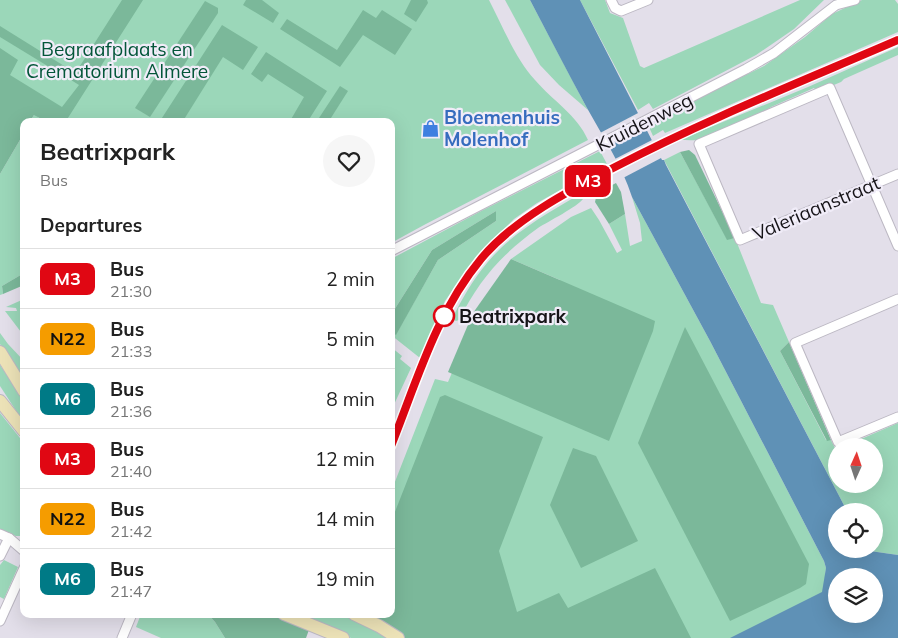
<!DOCTYPE html>
<style>
:root{--surface:#fff;--page:#f6f6f6;--text:#222;--muted:#767676;--line:#e0e0e0}
body{margin:0;font-family:Mulish,sans-serif;background:var(--page);color:var(--text);height:100vh;display:flex;flex-direction:column;font-size:19px;white-space:nowrap}
*{box-sizing:border-box;margin:0}
p{font-size:16px;color:var(--muted)}
.icon{flex:none;width:28px;height:28px;fill:none;stroke:currentColor;stroke-width:2;stroke-linecap:round;stroke-linejoin:round}
.map{position:relative;flex:1;overflow:hidden}
.panel{position:absolute;left:20px;top:118px;width:375px;height:500px;display:flex;flex-direction:column;background:var(--surface);border-radius:10px;box-shadow:0 5px 20px #0002}
.panel>*{flex:none}
.badge{padding:0 10px;border-radius:8px;font-size:18px;line-height:32px}
.needle{width:32px;rotate:3deg}
.fabs{position:absolute;left:828px;top:438px;display:grid;gap:10px}
.fabs a{display:grid;place-items:center;width:55px;height:55px;border-radius:50%;background:var(--surface);box-shadow:0 5px 20px #0002;font-size:25px}
.map>.badge{position:absolute;translate:-50% -50%;box-shadow:0 0 0 2px #fff}
h2{padding:0 20px;font-size:19px;line-height:45px}
.round{display:grid;place-items:center;flex:none;width:52px;height:52px;border-radius:26px;background:var(--page)}
.head{display:flex;align-items:center;justify-content:space-between;height:85px;padding:0 20px}
h1{font-size:24px;font-weight:700;line-height:38px}
ul{padding:0;list-style:none}
li{display:flex;align-items:center;gap:15px;height:60px;padding:0 20px;border-top:1px solid var(--line)}
li div{flex:1}
li b{display:block;font-size:19px}
li em{font-style:normal}
li .badge{min-width:55px;font-weight:700;text-align:center}
.map>svg:first-child{display:block}
.green{fill:#9bd7b9}
.forest{fill:#7bb89a}
.water{fill:#5f91b6;fill-rule:evenodd}
.pier{fill:#e3dfea}
.lines{fill:none;stroke-linecap:round;stroke-linejoin:round}
.street-casing{stroke:#bcb8c3;stroke-width:11}
.secondary-casing{stroke:#bcb8c3;stroke-width:14}
.street{stroke:#fff;stroke-width:9}
.secondary{stroke:#ece2b7;stroke-width:12}
.line-casing{stroke:#fff;stroke-width:11}
.line{stroke:#e00713;stroke-width:8}
.stop-dot{fill:#fff;stroke:#e00713;stroke-width:2.5}
.labels{text-anchor:middle;stroke-width:4.5;stroke-linejoin:round;paint-order:stroke}
.park-label{font-size:19px;fill:#035639;stroke:#f0ecf8}
.shop-label{font-size:19px;font-weight:bold;fill:#366cbe;stroke:#f0ecf8;text-anchor:start}
.street-label{font-size:19px;fill:#151317;stroke:#f0ecf8}
.stop-label{font-size:19px;font-weight:bold;fill:#151317;stroke:#f0ecf8;text-anchor:start}
</style>
<div class="map">
<svg width="898" height="638" viewBox="0 0 898 638">
<rect width="100%" height="100%" fill="#e3dfea"/>
<g class="green">
<path d="M 0,0 L 489,0 C 503,27 515,58 535,80 C 553,101 577,115 588,140 L 424,225 L 391,243 L 391,121 L 58,121 L 36,116 L 45,121 L 30,121 L 34,115 L 0,93 Z"/>
<polygon points="505,0 530,0 588,110 559,85 540,65"/>
<polygon points="580,0 605,0 610,13 623,18 640,66 644,68 800,0 824,0 794,29 756,55 653,109 649,103 638,110"/>
<polygon points="862,0 895,0 898,4 898,32 665,133 663,130 653,136 649,127 659,122 658,118 764,66 805,37 832,14"/>
<path d="M 898,47 L 898,55 L 844,79 L 841,82 L 817,92 L 814,88 L 771,107 L 766,111 L 714,133 C 704,142 692,140 679,140 L 808,87 Z"/>
<polygon points="24,133 24,273 2,286 3,294 0,295 0,174"/>
<polygon points="600,151 607,164 537,203 514,219 475,258 445,301 420,358 391,335 391,331 396,334 438,260 496,221 496,211 432,250 391,315 391,259 483,210"/>
<polygon points="680,152 727,239 735,238 761,303 773,305 789,342 780,351 826,440 831,440 836,450 836,484 874,484 874,446 845,446 898,423 898,555 870,551 868,549 874,549 874,511 847,511 664,160"/>
<path d="M 589,189 C 587,192 586,196 583,199 C 577,207 549,221 538,228 C 502,254 479,280 459,320 L 456,321 L 452,319 C 462,299 472,281 487,263 C 513,231 553,210 589,189 Z"/>
<polygon points="632,197 710,341 824,561 826,568 825,580 844,638 416,638 391,614 391,492 435,379 448,382 474,321 560,280 511,259 571,217 591,208 599,220 617,253 622,250 609,224 625,214 630,246 642,241 640,223"/>
<polygon points="24,299 24,336 5,311 17,311 16,308 6,307"/>
<polygon points="0,333 8,344 24,361 24,382 0,344"/>
<polygon points="391,347 402,356 400,359 411,368 391,411"/>
<polygon points="0,365 24,400 24,423 0,386"/>
<polygon points="0,413 24,443 23,536 16,536 0,530"/>
<polygon points="4,560 18,567 4,599 0,597 0,565"/>
<polygon points="141,614 208,614 215,622 225,638 161,638 136,627"/>
<polygon points="298,614 344,614 393,638 351,638"/>
</g>
<g class="forest">
<polygon points="122,0 143,0 66,121 45,121 34,115 30,121 24,121 24,133 0,174 0,48 18,60 10,75 62,107 79,85 71,80"/>
<polygon points="246,0 262,0 279,13 273,23 243,5"/>
<polygon points="411,0 427,0 428,3 416,22 404,14"/>
<polygon points="205,1 218,8 218,13 150,117 135,108"/>
<polygon points="363,10 376,18 382,10 412,29 395,55 363,35 340,67 280,29 287,19 337,50"/>
<polygon points="222,25 258,47 243,70 223,57 183,121 160,121"/>
<polygon points="0,26 69,69 64,76 0,37"/>
<polygon points="266,52 327,91 308,121 290,121 304,97 268,74 262,82 251,74"/>
<polygon points="340,86 348,91 329,121 317,121"/>
<polygon points="689,150 695,155 735,238 727,240 680,152"/>
<polygon points="616,183 621,192 625,214 609,224 595,202 597,193"/>
<polygon points="496,211 496,221 438,260 396,335 391,331 391,315 432,250"/>
<polygon points="511,259 655,321 653,331 609,441 448,372 473,313"/>
<polygon points="24,273 24,285 3,294 2,286"/>
<polygon points="685,327 809,564 806,584 800,588 730,621 638,443"/>
<polygon points="789,342 831,440 827,441 780,351"/>
<polygon points="445,395 543,437 499,551 517,612 559,593 568,608 655,568 691,638 404,638 361,614 391,614 391,522 440,397"/>
<polygon points="573,448 596,456 638,541 581,568 550,505"/>
<polygon points="208,614 278,614 310,627 306,638 225,638 215,622"/>
</g>
<path class="water" d="M 530,0 L 580,0 L 662,160 L 664,160 L 666,165 L 847,511 L 836,511 L 836,549 L 868,549 L 870,551 L 898,555 L 898,638 L 730,638 L 822,592 L 826,568 L 824,561 L 710,341 L 632,197 C 622,165 603,137 587,108 C 568,73 549,36 530,0 ZM 836,576 L 874,576 L 874,614 L 836,614 Z"/>
<g class="pier">
<polygon points="640,112 647,126 607,147 600,133"/>
<polygon points="654,139 663,157 623,178 613,160"/>
</g>
<g class="lines">
<defs>
<g id="street">
<polyline points="611,0 615,8 621,11 648,0"/>
<polyline points="898,174 740,240 699,144 830,88 898,246"/>
<polyline points="391,251 746,69 774,53 836,5 855,0"/>
<polyline points="898,299 795,343 838,442 898,417"/>
<polyline points="0,534 9,538 24,551"/>
<polyline points="0,556 9,538"/>
<polyline points="0,621 24,568"/>
<polyline points="122,638 132,614"/>
</g>
<g id="secondary">
<polyline points="0,352 24,391"/>
<polyline points="0,401 24,431"/>
<polyline points="284,614 343,638"/>
<polyline points="354,614 379,626 398,638"/>
</g>
</defs>
<use href="#street" class="street-casing"/>
<use href="#secondary" class="secondary-casing"/>
<use href="#street" class="street"/>
<use href="#secondary" class="secondary"/>
</g>
<g class="lines">
<defs>
<path id="line" d="M 391,446 C 417,381 436,313 481,259 C 513,220 570,190 615,167 C 707,119 803,81 898,40"/>
</defs>
<use href="#line" class="line-casing"/>
<use href="#line" class="line"/>
</g>
<defs>
<symbol id="shop-bare" viewBox="-9 -9 18 18"><path d="M-5-2.5h2.3a2.7 3.5 0 0 1 5.4 0H5L5.5 6h-11ZM-1.5-2.5h3a1.5 2.3 0 0 0-3 0Z" fill="#3f7fe0" stroke="#f0ecf8" stroke-width="2.5" paint-order="stroke"/></symbol>
</defs>
<g fill-rule="evenodd">
<use href="#shop-bare" x="418" y="116" width="25" height="25"/>
</g>
<circle class="stop-dot" cx="444" cy="316" r="10"/>
<g class="labels">
<g class="park-label">
<text x="117" y="56">Begraafplaats en<tspan x="117" dy="22">Crematorium Almere</tspan></text>
</g>
<g class="shop-label">
<text x="444" y="124">Bloemenhuis<tspan x="444" dy="22">Molenhof</tspan></text>
</g>
<g class="street-label">
<text transform="translate(644 122) rotate(-27)" y="7">Kruidenweg</text>
<text transform="translate(816 208) rotate(-23)" y="7">Valeriaanstraat</text>
</g>
<g class="stop-label">
<text x="459" y="323">Beatrixpark</text>
</g>
</g>
</svg>
<div class="fabs">
<a><svg class="needle" viewBox="-14 -14 28 28"><path d="M0-13l5 13h-10z" fill="#e53935"/><path d="M0 13l5-13h-10z" fill="#767676"/></svg></a>
<a><svg class="icon" aria-label="locate" viewBox="0 0 24 24"><circle cx="12" cy="12" r="6"/><path d="M12 2v4M12 18v4M2 12h4M18 12h4"/></svg></a>
<a><svg class="icon" aria-label="layers" viewBox="0 0 24 24"><path d="M12 4l9 5-9 5-9-5zM3 14l9 5 9-5"/></svg></a>
</div>
<b class="badge" style="left:588px;top:181px;background:#e00713;color:#fff">M3</b>
<section class="panel">
<div class="head"><div><h1>Beatrixpark</h1><p>Bus</p></div><a class="round"><svg class="icon" aria-label="heart" viewBox="0 0 24 24"><path d="M12 20l-8-8c-3-5 5-10 8-4 3-6 11-1 8 4z"/></svg></a></div>
<h2>Departures</h2>
<ul>
<li><span class="badge" style="background:#e00713;color:#fff">M3</span><div><b>Bus</b><p>21:30</p></div><em>2 min</em></li>
<li><span class="badge" style="background:#f59c00;color:#111">N22</span><div><b>Bus</b><p>21:33</p></div><em>5 min</em></li>
<li><span class="badge" style="background:#007a86;color:#fff">M6</span><div><b>Bus</b><p>21:36</p></div><em>8 min</em></li>
<li><span class="badge" style="background:#e00713;color:#fff">M3</span><div><b>Bus</b><p>21:40</p></div><em>12 min</em></li>
<li><span class="badge" style="background:#f59c00;color:#111">N22</span><div><b>Bus</b><p>21:42</p></div><em>14 min</em></li>
<li><span class="badge" style="background:#007a86;color:#fff">M6</span><div><b>Bus</b><p>21:47</p></div><em>19 min</em></li>
</ul>
</section>
</div>
